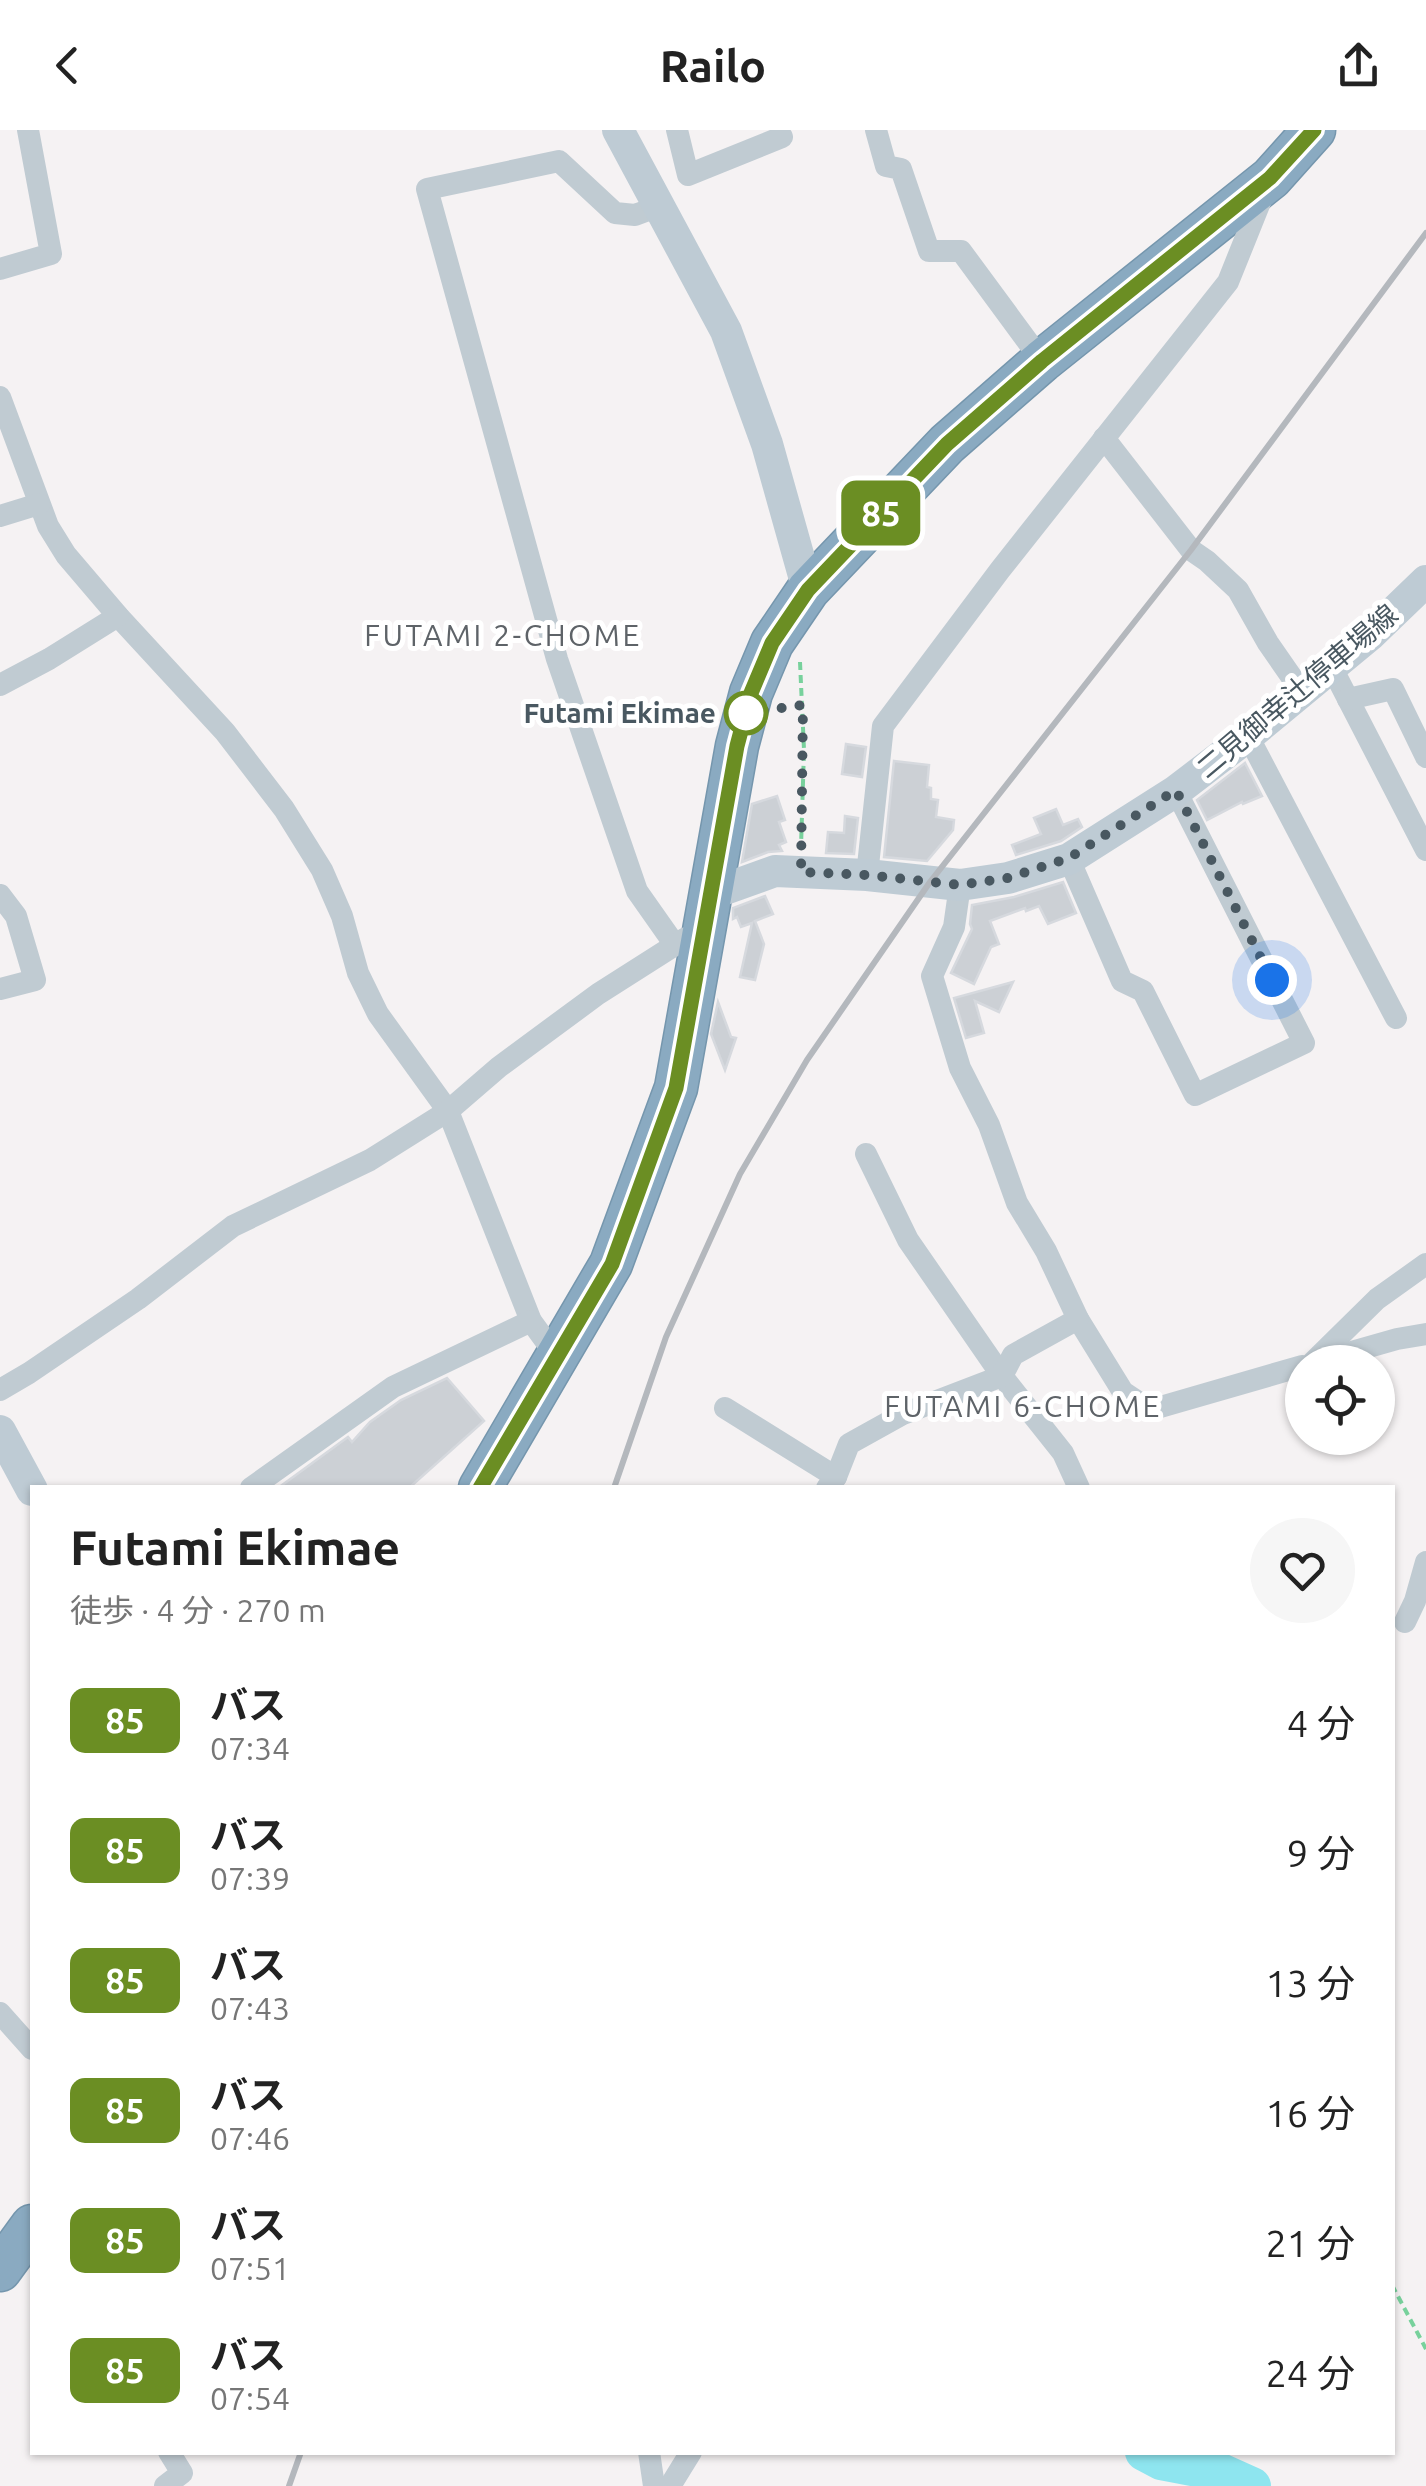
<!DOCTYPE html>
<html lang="ja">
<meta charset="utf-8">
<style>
:root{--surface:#fff;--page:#f6f6f6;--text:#222;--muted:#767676}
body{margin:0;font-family:Ubuntu,"Noto Sans JP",sans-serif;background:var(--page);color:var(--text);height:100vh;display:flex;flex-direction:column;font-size:38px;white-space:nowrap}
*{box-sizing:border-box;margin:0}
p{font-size:32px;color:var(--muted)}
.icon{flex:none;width:55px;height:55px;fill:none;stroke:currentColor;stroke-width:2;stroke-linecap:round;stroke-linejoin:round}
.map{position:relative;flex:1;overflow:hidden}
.side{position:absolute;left:30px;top:1355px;width:1365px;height:970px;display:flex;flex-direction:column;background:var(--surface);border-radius:0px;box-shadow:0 2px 8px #0004}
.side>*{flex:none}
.badge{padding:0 20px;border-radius:15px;font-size:35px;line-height:65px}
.tools{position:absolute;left:1285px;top:1215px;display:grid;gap:20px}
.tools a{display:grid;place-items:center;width:110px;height:110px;border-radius:50%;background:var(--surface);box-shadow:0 2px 8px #0004;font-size:50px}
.you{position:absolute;width:50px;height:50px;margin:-25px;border:8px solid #fff;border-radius:50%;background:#1a73e8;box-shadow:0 0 0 15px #1a73e833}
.map>.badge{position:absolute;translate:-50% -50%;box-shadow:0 0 0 5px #fff}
.round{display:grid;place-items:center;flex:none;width:105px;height:105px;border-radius:52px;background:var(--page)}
.headline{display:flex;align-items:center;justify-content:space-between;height:170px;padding:0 40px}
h1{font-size:48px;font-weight:700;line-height:75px}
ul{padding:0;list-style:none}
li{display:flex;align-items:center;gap:30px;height:130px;padding:0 40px}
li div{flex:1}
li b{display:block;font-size:38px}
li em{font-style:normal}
li .badge{min-width:110px;font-weight:700;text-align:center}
header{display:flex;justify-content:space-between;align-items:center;height:130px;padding:0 40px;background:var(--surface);font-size:45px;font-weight:700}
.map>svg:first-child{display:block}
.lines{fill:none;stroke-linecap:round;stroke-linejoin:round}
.river{stroke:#8ee5ef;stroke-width:38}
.building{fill:#ccd0d5;stroke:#d6d9de;stroke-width:2.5}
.highway-casing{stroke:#7596ad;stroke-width:45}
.path{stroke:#78d19c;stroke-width:4;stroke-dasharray:8 5;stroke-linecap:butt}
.street{stroke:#c0cbd2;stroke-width:22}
.secondary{stroke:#becbd4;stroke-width:32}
.highway{stroke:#8aaac1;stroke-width:42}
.rail{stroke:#b4b8bd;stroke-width:6}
.line-casing{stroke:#fff;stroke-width:22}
.line{stroke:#6b8e23;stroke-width:15}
.walk{stroke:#495861;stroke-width:10;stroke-dasharray:0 18}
.stop-dot{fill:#fff;stroke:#6b8e23;stroke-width:5}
.labels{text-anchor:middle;stroke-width:10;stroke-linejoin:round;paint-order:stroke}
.street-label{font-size:28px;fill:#495861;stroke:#fff}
.stop-label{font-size:28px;font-weight:bold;fill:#495861;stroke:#fff;text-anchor:end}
.neighbourhood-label{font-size:30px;letter-spacing:2.5px;fill:#5e6368;stroke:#fff}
</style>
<header><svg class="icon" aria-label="back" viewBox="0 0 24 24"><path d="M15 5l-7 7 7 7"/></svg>Railo<svg class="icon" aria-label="share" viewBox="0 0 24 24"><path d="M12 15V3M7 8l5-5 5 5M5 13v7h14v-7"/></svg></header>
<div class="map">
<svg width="1426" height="2356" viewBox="0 0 1426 2356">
<rect width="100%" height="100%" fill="#f5f2f3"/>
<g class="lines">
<polyline class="river" points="1144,2322 1161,2331 1223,2343 1252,2356"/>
</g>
<g class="building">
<polygon points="846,614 866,617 862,647 842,644"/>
<polygon points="894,631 929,635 927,657 931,658 931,669 938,670 936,687 954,690 953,700 927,731 884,727"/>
<polygon points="1245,633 1262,666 1243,674 1242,672 1207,690 1197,670"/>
<polygon points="777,666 785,690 779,692 786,712 779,715 782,721 768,722 742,732 752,674"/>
<polygon points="1056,679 1063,695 1078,689 1082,697 1061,711 1016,725 1012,715 1041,704 1034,688"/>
<polygon points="845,686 858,688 854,724 826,723 828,702 844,703"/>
<polygon points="1063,752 1076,783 1048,794 1039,776 1026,781 1025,778 990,791 999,814 991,817 974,854 951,843 972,799 970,794 972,775 1014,767"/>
<polygon points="765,766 773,784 755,791 764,814 755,850 740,847 752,793 741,797 737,787 733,789 733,778"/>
<polygon points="1013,852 999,882 975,871 984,903 966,908 954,868"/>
<polygon points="718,872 731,907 736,908 725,940 711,904"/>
<polygon points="447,1248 484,1291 409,1358 278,1358 348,1307 352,1312 370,1292 401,1270"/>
</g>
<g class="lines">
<defs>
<g id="highway">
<polyline points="480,1358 611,1134 676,958 737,616 751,563 772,513 808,460 947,314 1042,231 1271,48 1314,0"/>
<polyline points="0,2140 32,2096"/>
</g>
</defs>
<use href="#highway" class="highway-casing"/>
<g class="path">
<polyline points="800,532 804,620 801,717"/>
<polyline points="1392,2155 1426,2219"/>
</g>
<g class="street">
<polyline points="677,0 688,45 782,7"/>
<polyline points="876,0 886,36 901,39 929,121 961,121 1042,231"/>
<polyline points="659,76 635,85 615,83 559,31 427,59 557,529 637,761 675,815"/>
<polyline points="0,139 51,124 28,0"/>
<polyline points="0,267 48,396 66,425 118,486 225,602 284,679 322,740 342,786 358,843 378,884 448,981 531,1191 558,1228"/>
<polyline points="1104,308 1191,420 1207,431 1238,460 1268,513 1302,562"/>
<polyline points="0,386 39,374"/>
<polyline points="1332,538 1426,720"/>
<polyline points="0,555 49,529 118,486"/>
<polyline points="1348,569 1393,559 1426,627"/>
<polyline points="1248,606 1396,888"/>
<polyline points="1069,729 1122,851 1143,861 1195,965 1304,913 1176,661"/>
<polyline points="867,745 883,596 1000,440 1228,152 1265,60"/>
<polyline points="960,755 954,797 932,846 960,938 989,995 1017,1073 1046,1121 1078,1189 1123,1262 1150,1280 1302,1236"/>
<polyline points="0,765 16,786 35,850 0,859"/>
<polyline points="866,1024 908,1110 1002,1246 1063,1323 1079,1358"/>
<polyline points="1313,1232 1377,1169 1426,1134"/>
<polyline points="1316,1232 1397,1209 1426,1204"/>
<polyline points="0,1260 29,1243 138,1169 233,1096 370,1030 448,981 499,937 598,864 686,808"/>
<polyline points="725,1278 836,1347"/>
<polyline points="251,1358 393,1257 531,1191"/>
<polyline points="827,1358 836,1347 849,1314 903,1284 1002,1246 1013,1225 1078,1189"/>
<polyline points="1405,1492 1415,1471 1426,1432"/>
<polyline points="0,1883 32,1919"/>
<polyline points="649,2322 654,2356"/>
<polyline points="165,2356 182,2343 169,2322"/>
<polyline points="670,2356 691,2322"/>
</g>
<g class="secondary">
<polyline points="618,0 726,201 767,314 808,460"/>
<polyline points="711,764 775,741 867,745 960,755 1008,748 1069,729 1176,661 1248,606 1370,505 1426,451"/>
<polyline points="0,1301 32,1360"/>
</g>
<use href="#highway" class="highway"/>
<g class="rail">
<polyline points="614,1358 666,1207 740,1044 807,930 930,752 1191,420 1426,103"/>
<polyline points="289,2356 301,2322"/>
</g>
</g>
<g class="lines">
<defs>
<polyline id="line" points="480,1358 612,1134 676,958 737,616 751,563 772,513 808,460 947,314 1042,231 1270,48 1314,0"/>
</defs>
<use href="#line" class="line-casing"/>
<use href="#line" class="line"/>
<polyline class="walk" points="746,583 803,575 801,742 867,745 960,755 1008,748 1069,728 1176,660 1272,850"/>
</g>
<circle class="stop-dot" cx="746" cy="583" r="20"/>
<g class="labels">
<g class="street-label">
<text transform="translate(1297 561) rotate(-40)" y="10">二見御幸辻停車場線</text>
</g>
<g class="stop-label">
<text x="716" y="593">Futami Ekimae</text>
</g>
<g class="neighbourhood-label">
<text x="503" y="516">FUTAMI 2-CHOME</text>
<text x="1023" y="1287">FUTAMI 6-CHOME</text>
</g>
</g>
</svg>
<div class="tools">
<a><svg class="icon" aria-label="locate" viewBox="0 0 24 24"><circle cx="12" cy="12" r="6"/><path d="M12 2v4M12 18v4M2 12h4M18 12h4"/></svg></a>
</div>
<div class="you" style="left:1272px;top:850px"></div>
<b class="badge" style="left:881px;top:383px;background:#6b8e23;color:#fff">85</b>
<section class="side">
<div class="headline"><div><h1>Futami Ekimae</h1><p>徒歩 · 4 分 · 270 m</p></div><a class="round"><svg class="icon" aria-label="heart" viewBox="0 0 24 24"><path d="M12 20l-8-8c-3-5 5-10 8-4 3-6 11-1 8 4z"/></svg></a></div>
<ul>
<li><span class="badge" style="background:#6b8e23;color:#fff">85</span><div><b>バス</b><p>07:34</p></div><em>4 分</em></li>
<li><span class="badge" style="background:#6b8e23;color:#fff">85</span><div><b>バス</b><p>07:39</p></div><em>9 分</em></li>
<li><span class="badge" style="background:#6b8e23;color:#fff">85</span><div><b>バス</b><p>07:43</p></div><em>13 分</em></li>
<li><span class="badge" style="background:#6b8e23;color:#fff">85</span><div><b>バス</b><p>07:46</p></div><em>16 分</em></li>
<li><span class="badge" style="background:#6b8e23;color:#fff">85</span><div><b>バス</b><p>07:51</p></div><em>21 分</em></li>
<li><span class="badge" style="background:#6b8e23;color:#fff">85</span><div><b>バス</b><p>07:54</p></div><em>24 分</em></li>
</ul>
</section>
</div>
